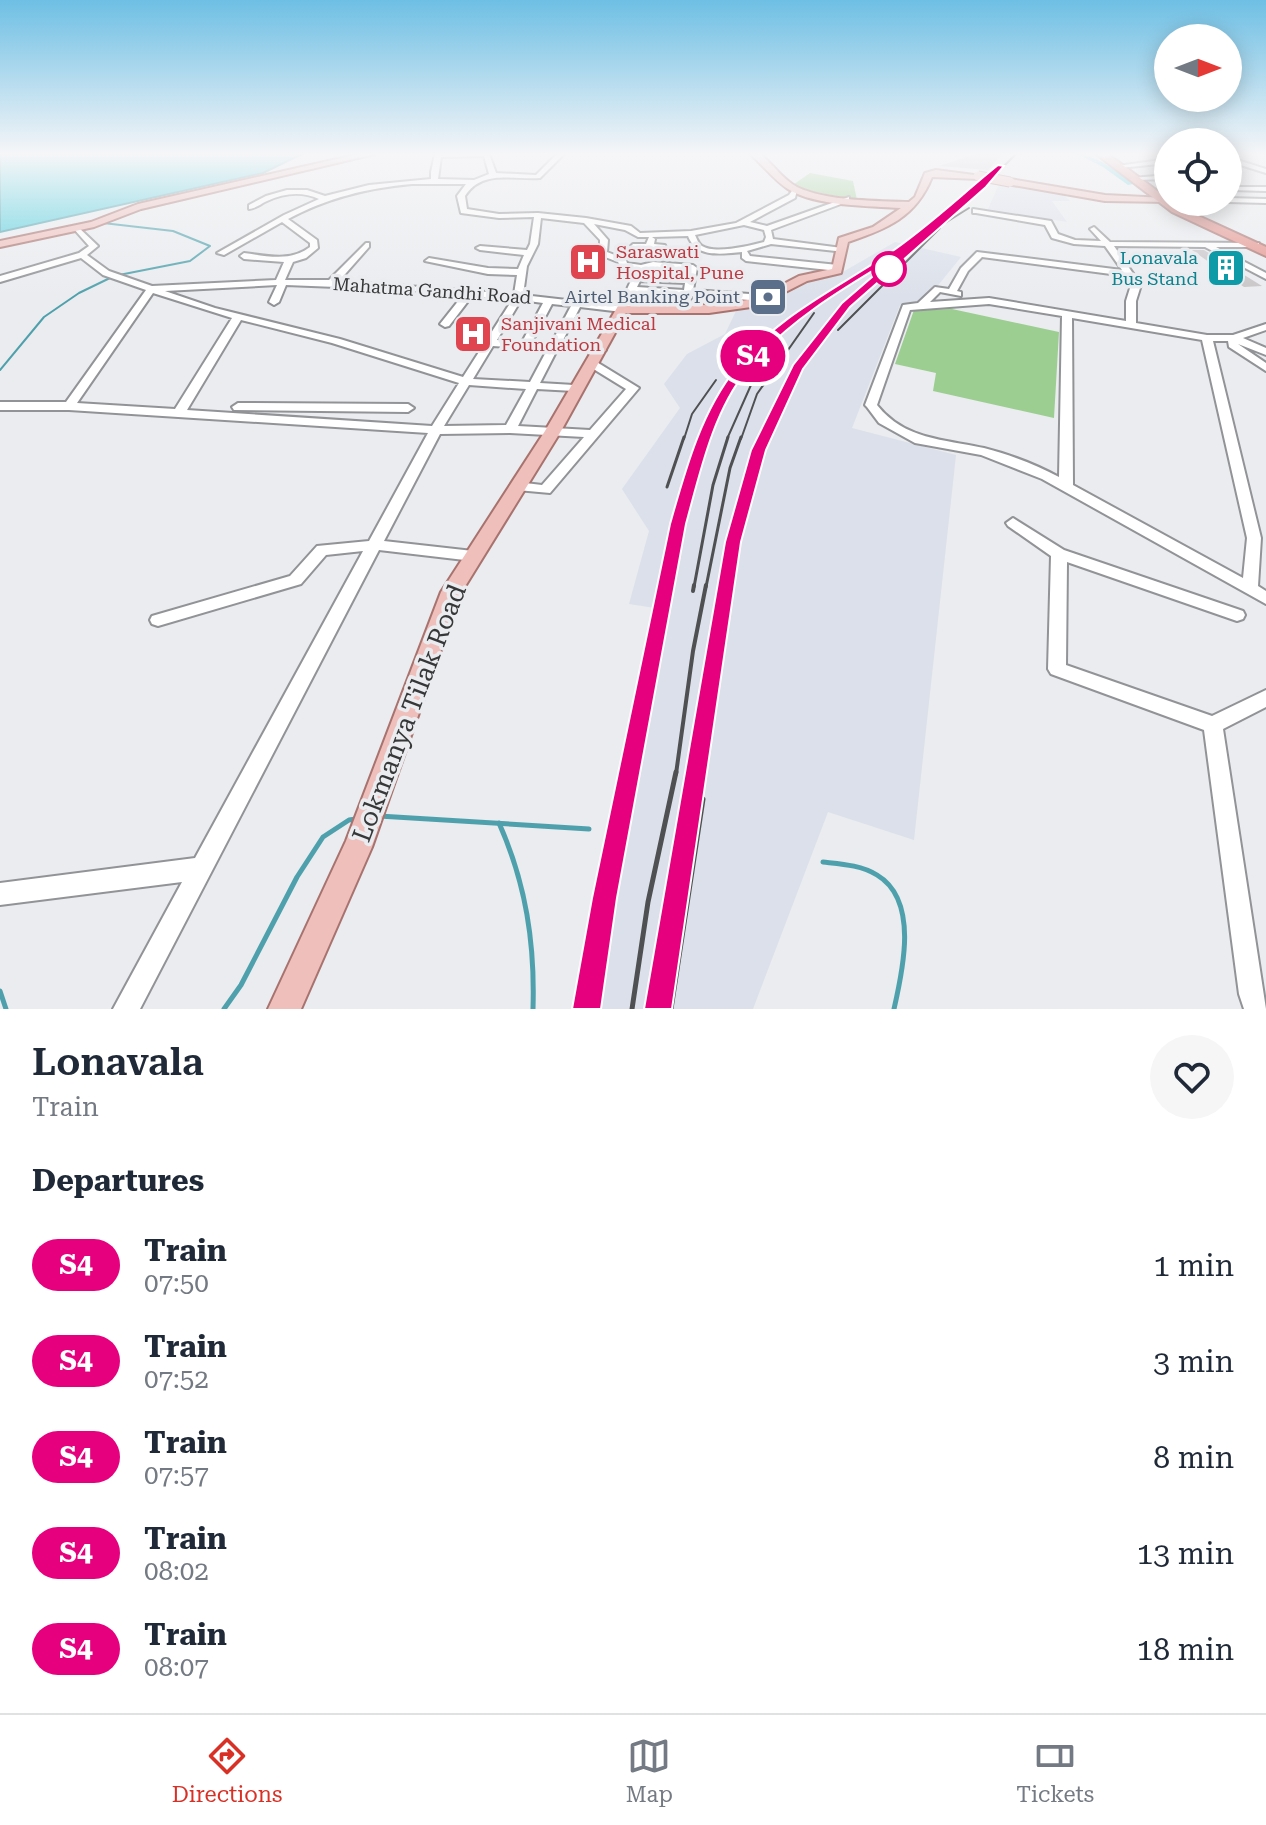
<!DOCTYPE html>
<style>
:root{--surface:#fff;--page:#f6f6f7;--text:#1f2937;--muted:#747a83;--line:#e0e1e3;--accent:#d93025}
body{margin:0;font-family:"Roboto Serif",serif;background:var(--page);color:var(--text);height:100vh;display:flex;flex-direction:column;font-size:30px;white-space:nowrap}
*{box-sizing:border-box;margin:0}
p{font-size:26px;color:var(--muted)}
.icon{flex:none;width:44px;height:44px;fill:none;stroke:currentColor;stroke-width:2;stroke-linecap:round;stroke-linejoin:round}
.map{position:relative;height:1009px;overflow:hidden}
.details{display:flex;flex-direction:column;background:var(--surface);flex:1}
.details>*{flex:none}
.badge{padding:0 16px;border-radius:26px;font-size:28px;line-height:52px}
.needle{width:52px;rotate:90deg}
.fabs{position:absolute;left:1154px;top:24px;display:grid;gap:16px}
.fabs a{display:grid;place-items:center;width:88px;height:88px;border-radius:50%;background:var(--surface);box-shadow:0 4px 20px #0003;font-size:40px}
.map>.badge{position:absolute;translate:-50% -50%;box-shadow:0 0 0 4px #fff}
h2{padding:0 32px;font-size:30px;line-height:72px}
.round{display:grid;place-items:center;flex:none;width:84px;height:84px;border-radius:42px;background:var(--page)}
.summary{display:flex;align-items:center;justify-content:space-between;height:136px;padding:0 32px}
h1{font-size:38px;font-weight:600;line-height:60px}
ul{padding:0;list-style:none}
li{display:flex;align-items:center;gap:24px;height:96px;padding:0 32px}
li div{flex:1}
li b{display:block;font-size:30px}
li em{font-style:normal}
li .badge{min-width:88px;font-weight:700;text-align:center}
.dock{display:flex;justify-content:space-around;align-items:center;height:112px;border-top:2px solid var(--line);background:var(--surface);font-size:22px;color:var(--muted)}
.dock a{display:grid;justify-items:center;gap:4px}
.dock .on{color:var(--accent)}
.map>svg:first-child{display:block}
.built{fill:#dbe0ea}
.green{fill:#9bce90}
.water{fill:#58cfdd;stroke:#4ea1ac;stroke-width:2}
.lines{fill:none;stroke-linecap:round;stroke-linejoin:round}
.stream-far1{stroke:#4ea1ac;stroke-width:2}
.stream{stroke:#4ea1ac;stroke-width:5}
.canal{fill:#58cfdd;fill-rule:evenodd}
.building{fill:#c8c5c7}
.minor-casing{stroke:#929396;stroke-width:4}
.major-casing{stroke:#a8736f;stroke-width:4}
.highway-casing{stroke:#a8736f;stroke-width:4}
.minor{fill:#fff;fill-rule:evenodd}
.major{fill:#efbfbb;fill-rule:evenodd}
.highway{fill:#e5948d;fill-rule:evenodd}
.rail-far3{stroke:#4f5052;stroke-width:2}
.rail-far2{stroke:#4f5052;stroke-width:3}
.rail-far1{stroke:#4f5052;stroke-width:4}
.rail{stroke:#4f5052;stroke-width:5}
.major-bridge-casing{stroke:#a8736f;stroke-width:11;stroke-linecap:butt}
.major-bridge{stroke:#efbfbb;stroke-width:9}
.line{fill:#e6007e;stroke:#fff;stroke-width:2}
.stop-dot{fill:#fff;stroke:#e6007e;stroke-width:4}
.labels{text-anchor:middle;stroke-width:7;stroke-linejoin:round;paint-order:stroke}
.far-health-label{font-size:18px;fill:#be3a42;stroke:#eaecef;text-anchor:start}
.far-culture-label{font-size:18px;fill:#0d838f;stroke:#eaecef;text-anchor:end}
.far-street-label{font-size:18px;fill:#363738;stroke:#eaecef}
.far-service-label{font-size:18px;fill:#4e5e75;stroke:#eaecef;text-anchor:end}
.near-street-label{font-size:26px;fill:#363738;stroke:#eaecef}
</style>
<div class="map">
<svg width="1266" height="1009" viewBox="0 0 1266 1009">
<rect width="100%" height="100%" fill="#eaecef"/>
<g class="built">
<polygon points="999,184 1063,194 1070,201 1052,201 1067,222 988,209"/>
<polygon points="895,242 961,257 927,299 900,305 852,428 956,455 914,840 828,812 753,1009 573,1009 655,608 629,604 649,531 622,489 680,408 664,384 687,354 725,334 736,311 760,307 816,279 841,273"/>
</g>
<g class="green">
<polygon points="810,173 853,181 857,200 790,187"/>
<polygon points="952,309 1059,332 1054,418 933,391 936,373 895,364 914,310"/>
</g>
<polygon class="water" points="0,154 302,154 263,173 0,232"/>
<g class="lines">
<g class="stream-far1">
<polyline points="103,223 173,231 210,246 190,261 119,275"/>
<polyline points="0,370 44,317 79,293 112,277"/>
</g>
<g class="stream">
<polyline points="379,816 589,829"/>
<path d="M 499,823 C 526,884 535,943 533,1009"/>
<path d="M 823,862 C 841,864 861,865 877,875 C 919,900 903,970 894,1009"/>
<polyline points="0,991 6,1009"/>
<polyline points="224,1009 241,985 297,877 323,837 349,820 356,819"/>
</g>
<path class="canal" d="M 1077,154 C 1097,155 1118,172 1133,184 L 1128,185 L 1103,167 Z"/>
</g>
<g class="building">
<polygon points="975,154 1002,154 988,170 939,166"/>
<polygon points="1192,250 1204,250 1262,286 1244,287"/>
</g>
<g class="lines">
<defs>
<g id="minor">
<path d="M 435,154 L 489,154 L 496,173 L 536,175 L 557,154 L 564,154 L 540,178 C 513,180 482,169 465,196 L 467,209 L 499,214 L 538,213 L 586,218 L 631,226 L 640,233 L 691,231 L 736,223 L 789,195 L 794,188 L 797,190 L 795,198 L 750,222 L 767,226 L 849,197 L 849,201 L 771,230 L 773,239 L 842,248 L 845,248 L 845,252 L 771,244 L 747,251 L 750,256 L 838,265 L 842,268 L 838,271 L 746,261 L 742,258 L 742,252 C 721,254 696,258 688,236 L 652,237 L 655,239 L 654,244 L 665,245 L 667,251 L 695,253 L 699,256 L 695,259 L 664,256 L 661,255 L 659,249 L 638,248 L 626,260 L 627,263 L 641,265 L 653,262 L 693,265 L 697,268 L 693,290 L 765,295 L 770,298 L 765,301 L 692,296 L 689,304 L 708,306 L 708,310 L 705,311 L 628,306 L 622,312 L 580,307 L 561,344 L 601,347 L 606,350 L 601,353 L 557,350 L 540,383 L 574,385 L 580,388 L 574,391 L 537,389 L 518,426 L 590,430 L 626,389 L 587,365 L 587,361 L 595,361 L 639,388 L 550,493 L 517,490 L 510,486 L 517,482 L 542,485 L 584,437 L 510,433 L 440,434 L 384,541 L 473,551 L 478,552 L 481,556 L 478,560 L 473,561 L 379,550 L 140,1009 L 113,1009 L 182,882 L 0,905 L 0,883 L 195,858 L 363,551 L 326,555 L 301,584 L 158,626 L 152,624 L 150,620 L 152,616 L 290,576 L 317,546 L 369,541 L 428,433 L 69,410 L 0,410 L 0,402 L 66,402 L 146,290 L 103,275 L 81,258 L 0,282 L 0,276 L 79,253 L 89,246 L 73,228 L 77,226 L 98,246 L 87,255 L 109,271 L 152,286 L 276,280 L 284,262 L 244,259 L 240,256 L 244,253 C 268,256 290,262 310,247 L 310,243 L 282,222 L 224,255 L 217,253 L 284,215 L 319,199 C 302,191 284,193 267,201 C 260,204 257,208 249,209 L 249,205 L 266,196 L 287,190 L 307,190 L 325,196 L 369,185 L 431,179 L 431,172 ZM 484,156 L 489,174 L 474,180 L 438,179 L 441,157 ZM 412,184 L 466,184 L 457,196 L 461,213 L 499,218 L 534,217 L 530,244 L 527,250 L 480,246 L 476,248 L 480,250 L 524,255 L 518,269 L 488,268 L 429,258 L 425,261 L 488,274 L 517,275 L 514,294 L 339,281 L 369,247 L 369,243 L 366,243 L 329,280 L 285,280 L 293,262 L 306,258 L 318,248 L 317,240 L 288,219 C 327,198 367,188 412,184 ZM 541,218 L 584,223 L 600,240 L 600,255 L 618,262 L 621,267 L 636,270 L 619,306 L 523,295 L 527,266 L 538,244 ZM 594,224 L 625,230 L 638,237 L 649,237 L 646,244 L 633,244 L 620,257 L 607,252 L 608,240 ZM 744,225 L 764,230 L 766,237 L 764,242 C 750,246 714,254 702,246 C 698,243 697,239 695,235 ZM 653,268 L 688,270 L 686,278 L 642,276 L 645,270 ZM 640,281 L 685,283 L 684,290 L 637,287 ZM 277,285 L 269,302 L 274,305 L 279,302 L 286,285 L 387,289 L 463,295 L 440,324 L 445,327 L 449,326 L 472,296 L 512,300 L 463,377 L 340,339 L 215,308 L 165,291 ZM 635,292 L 683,295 L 682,304 L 631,301 ZM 153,293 L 232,318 L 175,409 L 77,403 ZM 521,300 L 543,303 L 522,342 L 497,340 ZM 552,304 L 571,306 L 551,344 L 532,342 ZM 241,320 L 332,343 L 459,383 L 432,426 L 187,410 ZM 493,346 L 547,350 L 530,382 L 473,379 ZM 469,385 L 526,389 L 506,425 L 444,426 Z"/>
<polygon points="1228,157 1266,169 1266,173 1228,161"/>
<polygon points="1168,159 1168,163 1120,168 1117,166"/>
<polygon points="1168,175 1168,179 1135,180 1132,178"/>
<polygon points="1233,187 1266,187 1266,191 1231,190"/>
<polygon points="1228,198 1266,199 1266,203 1228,202"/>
<path d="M 973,209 L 1051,221 L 1058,234 L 1075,240 L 1101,241 L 1090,229 L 1094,227 L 1110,242 L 1259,243 L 1259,247 L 1216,247 L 1266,273 L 1266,279 L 1205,247 L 1114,246 L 1141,285 L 1136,301 L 1136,323 L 1207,335 L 1233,335 L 1266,324 L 1266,330 L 1243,338 L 1266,348 L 1266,355 L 1238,344 L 1266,363 L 1266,371 L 1229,347 L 1228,341 L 1213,341 L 1261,538 L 1258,586 L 1266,591 L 1266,604 L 1042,479 L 981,455 L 915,443 L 879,423 L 867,407 L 865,405 L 903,305 L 918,303 L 935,287 L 949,289 L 961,268 L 977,252 L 1122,270 L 1105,246 L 1074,244 L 1052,238 L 1045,225 L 976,213 L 973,213 ZM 982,257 L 1126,276 L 1131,285 L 1126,301 L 1126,321 L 989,298 L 930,302 L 940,292 L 961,296 L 961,292 L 957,291 L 968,271 ZM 989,304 L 1062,316 L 1059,477 C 1037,465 1008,454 984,448 C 943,439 905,440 877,405 L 910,310 ZM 1072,318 L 1202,340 L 1247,538 L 1243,578 L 1073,485 Z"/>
<polygon points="238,403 408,404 414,408 408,412 234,410 232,407"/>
<polygon points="1013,518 1064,550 1243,611 1245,615 1243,619 1237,621 1067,562 1066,665 1212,716 1266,690 1266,707 1223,729 1266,1009 1244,1009 1239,994 1204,730 1051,674 1048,669 1051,556 1008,526 1006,523"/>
</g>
<g id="major">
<polygon points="359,154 375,154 141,209 94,227 0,247 0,241 91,222 138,204"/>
<path d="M 750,154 L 760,154 C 773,164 783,180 797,187 C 825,201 878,201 909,202 L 915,197 L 925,173 L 936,170 L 982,176 L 978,179 L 932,177 C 916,217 887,229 848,242 L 841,273 L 807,281 L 758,306 L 709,313 L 626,313 L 561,431 L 461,593 L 372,847 L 301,1009 L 268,1009 L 346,841 L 441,592 L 545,431 L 618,306 L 709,305 L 755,299 L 799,276 L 832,269 L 839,238 L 873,227 L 901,208 C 870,206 814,206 788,189 C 774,180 763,165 750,154 Z"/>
<polygon points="1010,179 1105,195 1165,198 1169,202 1105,201 1007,184"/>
</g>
<polygon id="highway" points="1096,154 1108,154 1168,199 1168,202 1266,247 1266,256 1172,212"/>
</defs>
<use href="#minor" class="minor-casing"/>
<use href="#major" class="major-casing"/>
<use href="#highway" class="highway-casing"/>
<use href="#minor" class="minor"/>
<use href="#major" class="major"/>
<use href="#highway" class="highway"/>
<g class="rail-far3">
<polyline points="994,176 1016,154"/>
<polyline points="945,223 969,208"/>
<polyline points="838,330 940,228"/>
<polyline points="684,439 692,414 716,380"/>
<path d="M 706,439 C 729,377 768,332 824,296 C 847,282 871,270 892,255 C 931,229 965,195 1001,166"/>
<polyline points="727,439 751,385"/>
<polyline points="741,439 757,394 814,313"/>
<path d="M 764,439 C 793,370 830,314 889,268"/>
</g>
<g class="rail-far2">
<polyline points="667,487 684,437"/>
<polyline points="666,587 691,476 706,437"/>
<polyline points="694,587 713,485 728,437"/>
<polyline points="706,587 730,468 741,437"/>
<polyline points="726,587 741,508 765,437"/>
</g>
<g class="rail-far1">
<polyline points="693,591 694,585"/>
<polyline points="629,774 666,585"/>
<polyline points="676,774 693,651 706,585"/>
<polyline points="696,774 726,585"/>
</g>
<g class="rail">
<polyline points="587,1009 604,898 629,772"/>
<polyline points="632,1009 648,902 676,772"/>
<polyline points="658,1009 696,772"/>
<polyline points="671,1009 703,799"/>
</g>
<defs>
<polyline id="major-bridge" points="978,176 1010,182"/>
</defs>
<use href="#major-bridge" class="major-bridge-casing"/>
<use href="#major-bridge" class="major-bridge"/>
</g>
<linearGradient id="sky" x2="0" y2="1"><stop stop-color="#6ebfe4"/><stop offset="0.52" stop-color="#f6f6f8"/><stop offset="1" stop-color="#f6f6f8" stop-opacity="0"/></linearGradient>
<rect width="1266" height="296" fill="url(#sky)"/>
<path class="line" d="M 998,165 L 1004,166 L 986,187 L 850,307 L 803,369 L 766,450 L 741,542 L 672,1009 L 644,1009 L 725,542 L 751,450 L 793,365 L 842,303 L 894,258 C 842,289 786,322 747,370 C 713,412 700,473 686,524 L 617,898 L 601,1009 L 572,1009 L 592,898 L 670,524 C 685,471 701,411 737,367 C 777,316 836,289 888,254 C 927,228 962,194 998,165 Z"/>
<defs>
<symbol id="hospital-square" viewBox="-11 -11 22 22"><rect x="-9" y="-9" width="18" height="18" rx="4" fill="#e0444e" stroke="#eaecef"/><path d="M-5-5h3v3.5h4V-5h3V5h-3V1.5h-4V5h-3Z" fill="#fff"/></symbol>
<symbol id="building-square" viewBox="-11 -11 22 22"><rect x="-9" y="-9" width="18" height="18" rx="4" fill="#0f9aa8" stroke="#eaecef"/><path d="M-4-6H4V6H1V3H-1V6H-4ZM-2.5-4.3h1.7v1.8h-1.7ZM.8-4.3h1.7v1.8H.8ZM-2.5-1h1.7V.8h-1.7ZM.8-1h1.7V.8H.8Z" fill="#fff"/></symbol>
<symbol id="bank-square" viewBox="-11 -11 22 22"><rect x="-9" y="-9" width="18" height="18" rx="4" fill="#5c6f8a" stroke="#eaecef"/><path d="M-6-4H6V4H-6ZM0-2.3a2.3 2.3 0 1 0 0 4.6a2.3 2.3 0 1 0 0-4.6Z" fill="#fff"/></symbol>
</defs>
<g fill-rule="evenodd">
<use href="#hospital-square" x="566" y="240" width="44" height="44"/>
<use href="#building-square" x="1204" y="246" width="44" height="44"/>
<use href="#bank-square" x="746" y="275" width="44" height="44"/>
<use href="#hospital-square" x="451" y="312" width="44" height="44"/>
</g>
<circle class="stop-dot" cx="889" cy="269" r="16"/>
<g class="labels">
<g class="far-health-label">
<text x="616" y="258">Saraswati<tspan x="616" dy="21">Hospital, Pune</tspan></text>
<text x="501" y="330">Sanjivani Medical<tspan x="501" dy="21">Foundation</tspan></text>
</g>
<g class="far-culture-label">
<text x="1198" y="264">Lonavala<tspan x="1198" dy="21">Bus Stand</tspan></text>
</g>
<g class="far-street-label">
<text transform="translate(432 291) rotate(4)" y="6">Mahatma Gandhi Road</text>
</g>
<g class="far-service-label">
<text x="740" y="303">Airtel Banking Point</text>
</g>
<g class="near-street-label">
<text transform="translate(409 713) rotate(-69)" y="9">Lokmanya Tilak Road</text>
</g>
</g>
</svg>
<div class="fabs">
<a><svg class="needle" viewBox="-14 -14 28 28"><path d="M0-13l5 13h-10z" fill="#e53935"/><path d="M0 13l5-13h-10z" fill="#747a83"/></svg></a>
<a><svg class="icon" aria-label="locate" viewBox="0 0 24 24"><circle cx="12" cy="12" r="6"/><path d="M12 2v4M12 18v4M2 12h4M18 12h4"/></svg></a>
</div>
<b class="badge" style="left:753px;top:356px;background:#e6007e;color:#fff">S4</b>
</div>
<section class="details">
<div class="summary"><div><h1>Lonavala</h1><p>Train</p></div><a class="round"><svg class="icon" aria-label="heart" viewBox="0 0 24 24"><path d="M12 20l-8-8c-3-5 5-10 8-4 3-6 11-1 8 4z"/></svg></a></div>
<h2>Departures</h2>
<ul>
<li><span class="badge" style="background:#e6007e;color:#fff">S4</span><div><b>Train</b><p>07:50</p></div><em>1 min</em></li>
<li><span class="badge" style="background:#e6007e;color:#fff">S4</span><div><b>Train</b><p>07:52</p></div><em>3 min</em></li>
<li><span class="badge" style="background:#e6007e;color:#fff">S4</span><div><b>Train</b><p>07:57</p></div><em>8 min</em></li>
<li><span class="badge" style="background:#e6007e;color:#fff">S4</span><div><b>Train</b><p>08:02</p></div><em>13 min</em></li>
<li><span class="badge" style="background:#e6007e;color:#fff">S4</span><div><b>Train</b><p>08:07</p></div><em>18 min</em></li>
</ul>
</section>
<nav class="dock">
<a class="on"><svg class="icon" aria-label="directions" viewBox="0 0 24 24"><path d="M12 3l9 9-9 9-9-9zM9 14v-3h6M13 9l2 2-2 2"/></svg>Directions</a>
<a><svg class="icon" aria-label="map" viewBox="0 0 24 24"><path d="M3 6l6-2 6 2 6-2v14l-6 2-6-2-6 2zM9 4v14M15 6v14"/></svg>Map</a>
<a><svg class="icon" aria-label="tickets" viewBox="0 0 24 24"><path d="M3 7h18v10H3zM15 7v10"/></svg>Tickets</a>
</nav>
